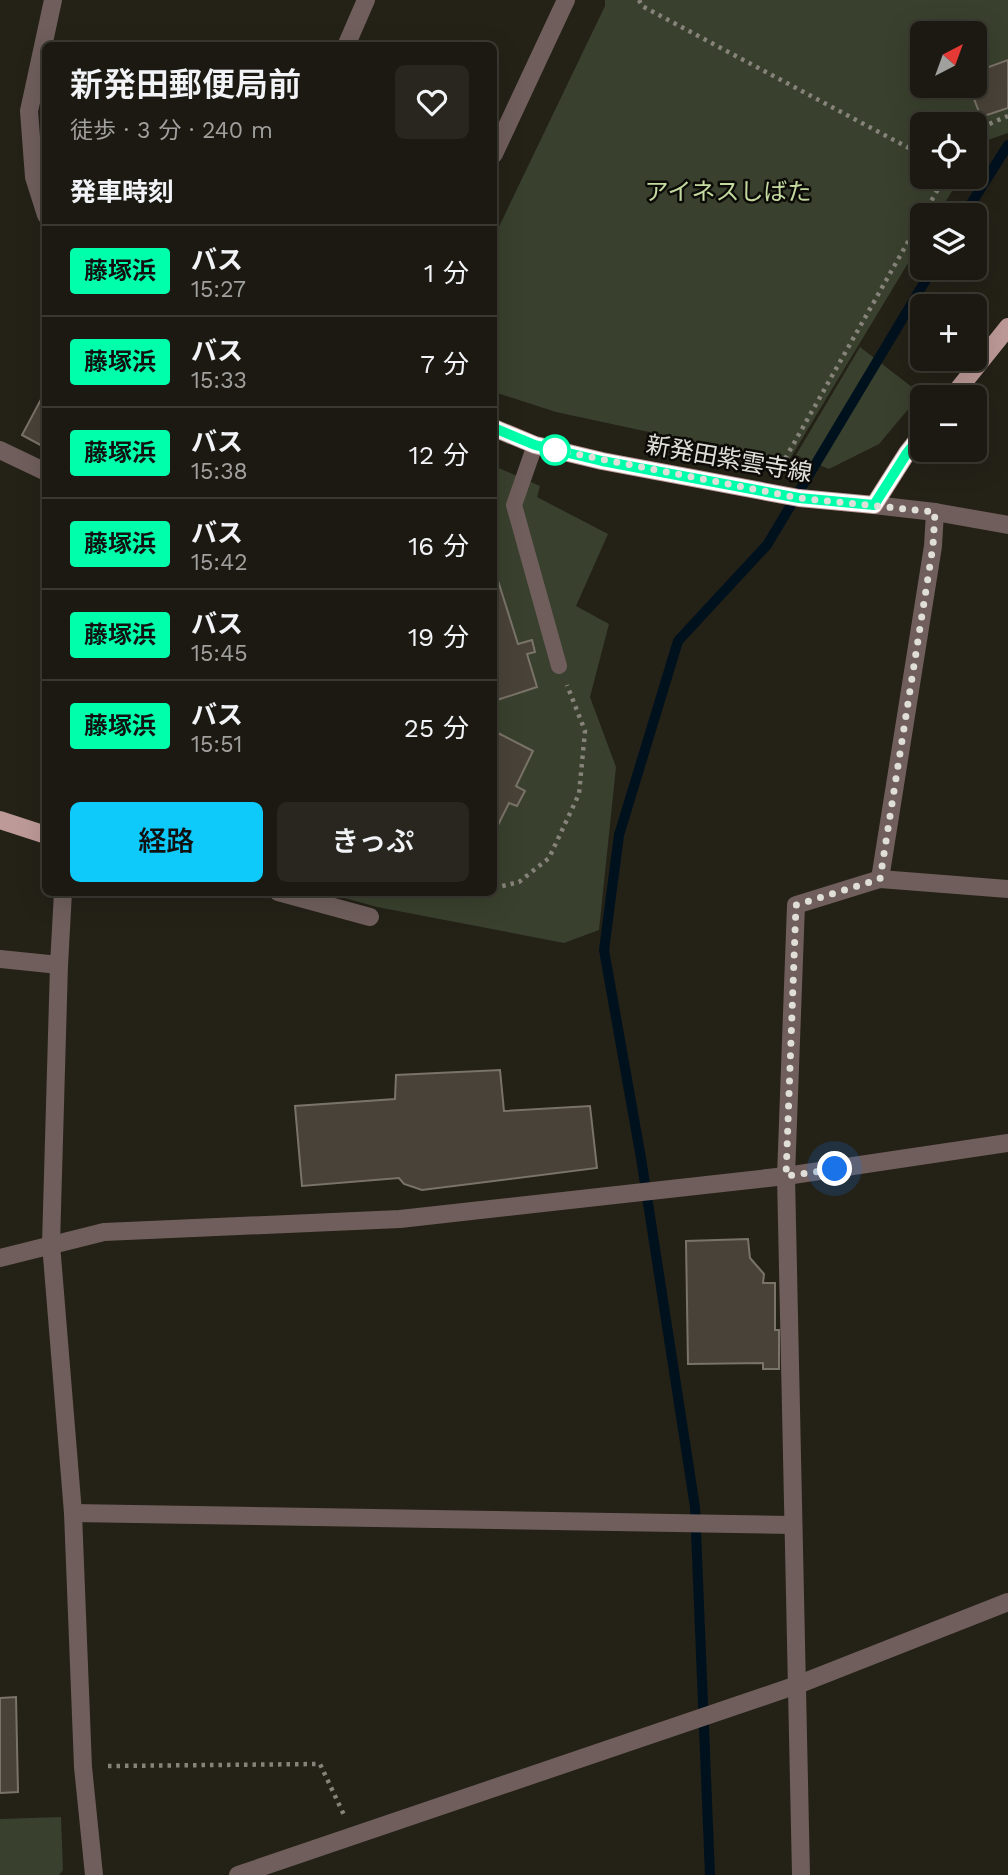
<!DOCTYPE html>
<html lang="ja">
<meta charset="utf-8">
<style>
:root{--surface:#1b1911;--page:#28261f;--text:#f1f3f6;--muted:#a0a09f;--line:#393831;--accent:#0dcafa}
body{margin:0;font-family:"Work Sans","Noto Sans JP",sans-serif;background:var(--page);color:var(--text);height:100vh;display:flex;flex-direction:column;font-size:26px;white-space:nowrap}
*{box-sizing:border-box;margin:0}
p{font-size:23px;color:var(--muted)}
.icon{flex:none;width:38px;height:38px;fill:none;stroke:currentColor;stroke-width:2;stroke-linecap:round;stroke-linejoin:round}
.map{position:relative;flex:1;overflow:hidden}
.details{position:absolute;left:42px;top:42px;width:455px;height:854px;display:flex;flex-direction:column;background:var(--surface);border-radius:10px;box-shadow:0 7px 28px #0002,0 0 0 2px var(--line)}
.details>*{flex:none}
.badge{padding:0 14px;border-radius:5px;font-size:24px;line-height:46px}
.needle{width:46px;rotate:41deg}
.fabs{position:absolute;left:910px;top:21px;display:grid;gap:14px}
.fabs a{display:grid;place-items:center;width:77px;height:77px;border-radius:10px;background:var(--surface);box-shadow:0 7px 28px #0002,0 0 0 2px var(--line);font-size:35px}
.you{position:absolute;width:35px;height:35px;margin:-18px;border:5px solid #fff;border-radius:50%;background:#1a73e8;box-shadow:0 0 0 10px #1a73e833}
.map>.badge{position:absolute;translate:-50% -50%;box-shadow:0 0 0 4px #fff}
h2{padding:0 28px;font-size:26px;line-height:63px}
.round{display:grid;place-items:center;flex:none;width:74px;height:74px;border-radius:10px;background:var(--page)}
.headline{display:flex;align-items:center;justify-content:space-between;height:119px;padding:0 28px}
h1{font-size:33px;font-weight:600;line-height:52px}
.cta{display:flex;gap:14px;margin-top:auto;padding:14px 28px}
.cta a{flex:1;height:80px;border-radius:10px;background:var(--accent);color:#111;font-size:28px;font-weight:600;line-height:80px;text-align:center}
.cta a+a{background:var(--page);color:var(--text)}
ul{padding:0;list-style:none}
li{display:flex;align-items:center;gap:21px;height:91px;padding:0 28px;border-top:2px solid var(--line)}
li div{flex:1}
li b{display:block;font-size:26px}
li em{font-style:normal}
li .badge{min-width:77px;font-weight:700;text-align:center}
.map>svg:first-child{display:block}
.green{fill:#39402d;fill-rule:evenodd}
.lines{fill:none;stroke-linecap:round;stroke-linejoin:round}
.stream{stroke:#00111e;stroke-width:10}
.building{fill:#494238;stroke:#7a7368;stroke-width:2}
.path{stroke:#86837b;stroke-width:4.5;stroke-dasharray:3.5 5;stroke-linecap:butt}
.service{stroke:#6f5e5c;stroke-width:16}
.minor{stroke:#6f5e5c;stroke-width:18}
.tertiary{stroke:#6f5e5c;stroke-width:18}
.primary{stroke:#bd9a97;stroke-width:18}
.line-casing{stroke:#fff;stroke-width:16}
.line{stroke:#0fa;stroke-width:10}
.walk{stroke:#e0ded8;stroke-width:7;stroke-dasharray:0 12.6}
.stop-dot{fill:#fff;stroke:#0fa;stroke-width:3.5}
.labels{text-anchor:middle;stroke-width:5;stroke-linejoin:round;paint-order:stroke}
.park-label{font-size:24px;fill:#c3d99f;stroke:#0c0b07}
.street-label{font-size:24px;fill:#e0ded8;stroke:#0c0b07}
</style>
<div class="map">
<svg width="1008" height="1875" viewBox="0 0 1008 1875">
<rect width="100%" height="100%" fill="#242117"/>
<g class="green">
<path d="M 605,0 L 1008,0 L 1008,133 L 982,142 L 975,153 L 975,124 L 922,124 L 922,177 L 961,177 L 937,215 L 922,215 L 922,240 L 788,462 L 556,412 L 494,392 L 494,237 L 605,6 ZM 922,33 L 975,33 L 975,86 L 922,86 Z"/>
<polygon points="860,347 921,394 879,444 829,469 796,455"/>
<polygon points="494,466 540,486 537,497 608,534 576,606 609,624 590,697 616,767 599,930 564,943 377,907 327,893 494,892"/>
<polygon points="61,1817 63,1870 59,1875 0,1875 0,1819"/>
</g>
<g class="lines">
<g class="stream">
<polyline points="964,215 1008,145"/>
<polyline points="710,1875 695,1507 641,1158 604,950 619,835 678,641 767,545 933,268"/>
</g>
</g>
<g class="building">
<polygon points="1008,60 1008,108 981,117 969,86 975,86 975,72"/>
<polygon points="46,390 46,448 22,435"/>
<polygon points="494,568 518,644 532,640 535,652 527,654 537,687 494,701"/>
<polygon points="496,732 533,751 516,786 525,791 517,806 509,803 494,833 494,737"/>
<polygon points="500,1070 504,1111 590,1106 597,1168 422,1190 404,1184 399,1178 302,1186 295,1106 395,1099 396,1075"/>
<polygon points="748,1239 750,1258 764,1274 763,1283 775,1283 775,1330 779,1330 779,1369 763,1369 763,1363 688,1364 686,1241"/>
<polygon points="16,1697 18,1792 0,1793 0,1698"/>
</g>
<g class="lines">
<g class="path">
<polyline points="639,0 642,6 922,155"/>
<polyline points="975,132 977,129 1008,116"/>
<polyline points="923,215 945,177"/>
<polyline points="781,466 922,217"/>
<polyline points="494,888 519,882 549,858 579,794 585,731 567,685"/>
<polyline points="444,892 458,896 473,892"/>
<polyline points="108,1766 320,1764 344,1815"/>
</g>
<polyline class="service" points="535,445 514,505 559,666"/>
<g class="minor">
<polyline points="346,46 366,0"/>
<polyline points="494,154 566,0"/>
<polyline points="46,215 34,177 29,111 53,0"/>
<polyline points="0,450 46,472"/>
<polyline points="880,879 933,546 935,512"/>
<polyline points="278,892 370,917"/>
<polyline points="0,959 59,965"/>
<polyline points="0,1258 104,1232 400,1219 786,1176 1008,1143"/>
<polyline points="73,1513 791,1525"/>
<polyline points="801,1875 786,1176 796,905 880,879 1008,889"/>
</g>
<g class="tertiary">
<polyline points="874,505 935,512 1008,525"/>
<polyline points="63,892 59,965 51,1244 73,1513 83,1767 94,1875"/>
<polyline points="238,1875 797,1685 1008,1602"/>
</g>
<g class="primary">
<polyline points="952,397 1008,327"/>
<polyline points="494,428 535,445 602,461 799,498 874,505 907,453 922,434"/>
<polyline points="0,820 46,835"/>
</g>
</g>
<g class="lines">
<defs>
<polyline id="line" points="494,428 535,445 602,461 799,498 874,505 907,453 922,434"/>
</defs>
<use href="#line" class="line-casing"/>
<use href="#line" class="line"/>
<polyline class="walk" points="555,450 799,498 935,512 933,546 880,879 796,905 786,1176 835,1169"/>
</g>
<circle class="stop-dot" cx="555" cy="450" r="14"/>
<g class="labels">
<g class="park-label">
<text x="728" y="200">アイネスしばた</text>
</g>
<g class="street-label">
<text transform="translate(729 459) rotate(10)" y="8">新発田紫雲寺線</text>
</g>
</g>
</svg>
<div class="fabs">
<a><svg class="needle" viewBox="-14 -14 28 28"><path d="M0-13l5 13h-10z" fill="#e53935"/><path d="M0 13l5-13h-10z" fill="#a0a09f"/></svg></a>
<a><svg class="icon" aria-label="locate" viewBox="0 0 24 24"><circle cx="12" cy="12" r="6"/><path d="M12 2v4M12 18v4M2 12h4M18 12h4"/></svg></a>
<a><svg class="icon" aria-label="layers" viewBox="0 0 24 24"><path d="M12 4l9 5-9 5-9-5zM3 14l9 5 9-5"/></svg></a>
<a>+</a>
<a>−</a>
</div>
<div class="you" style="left:835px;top:1169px"></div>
<section class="details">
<div class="headline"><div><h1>新発田郵便局前</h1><p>徒歩 · 3 分 · 240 m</p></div><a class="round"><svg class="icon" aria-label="heart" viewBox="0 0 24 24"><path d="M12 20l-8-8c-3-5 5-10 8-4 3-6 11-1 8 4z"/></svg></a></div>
<h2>発車時刻</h2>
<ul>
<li><span class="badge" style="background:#0fa;color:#111">藤塚浜</span><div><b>バス</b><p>15:27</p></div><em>1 分</em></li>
<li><span class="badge" style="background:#0fa;color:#111">藤塚浜</span><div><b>バス</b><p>15:33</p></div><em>7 分</em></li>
<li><span class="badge" style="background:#0fa;color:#111">藤塚浜</span><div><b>バス</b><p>15:38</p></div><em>12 分</em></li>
<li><span class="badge" style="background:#0fa;color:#111">藤塚浜</span><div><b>バス</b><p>15:42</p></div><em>16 分</em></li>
<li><span class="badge" style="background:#0fa;color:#111">藤塚浜</span><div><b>バス</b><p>15:45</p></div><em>19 分</em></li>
<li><span class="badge" style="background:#0fa;color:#111">藤塚浜</span><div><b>バス</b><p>15:51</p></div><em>25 分</em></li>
</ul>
<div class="cta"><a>経路</a><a>きっぷ</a></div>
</section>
</div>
